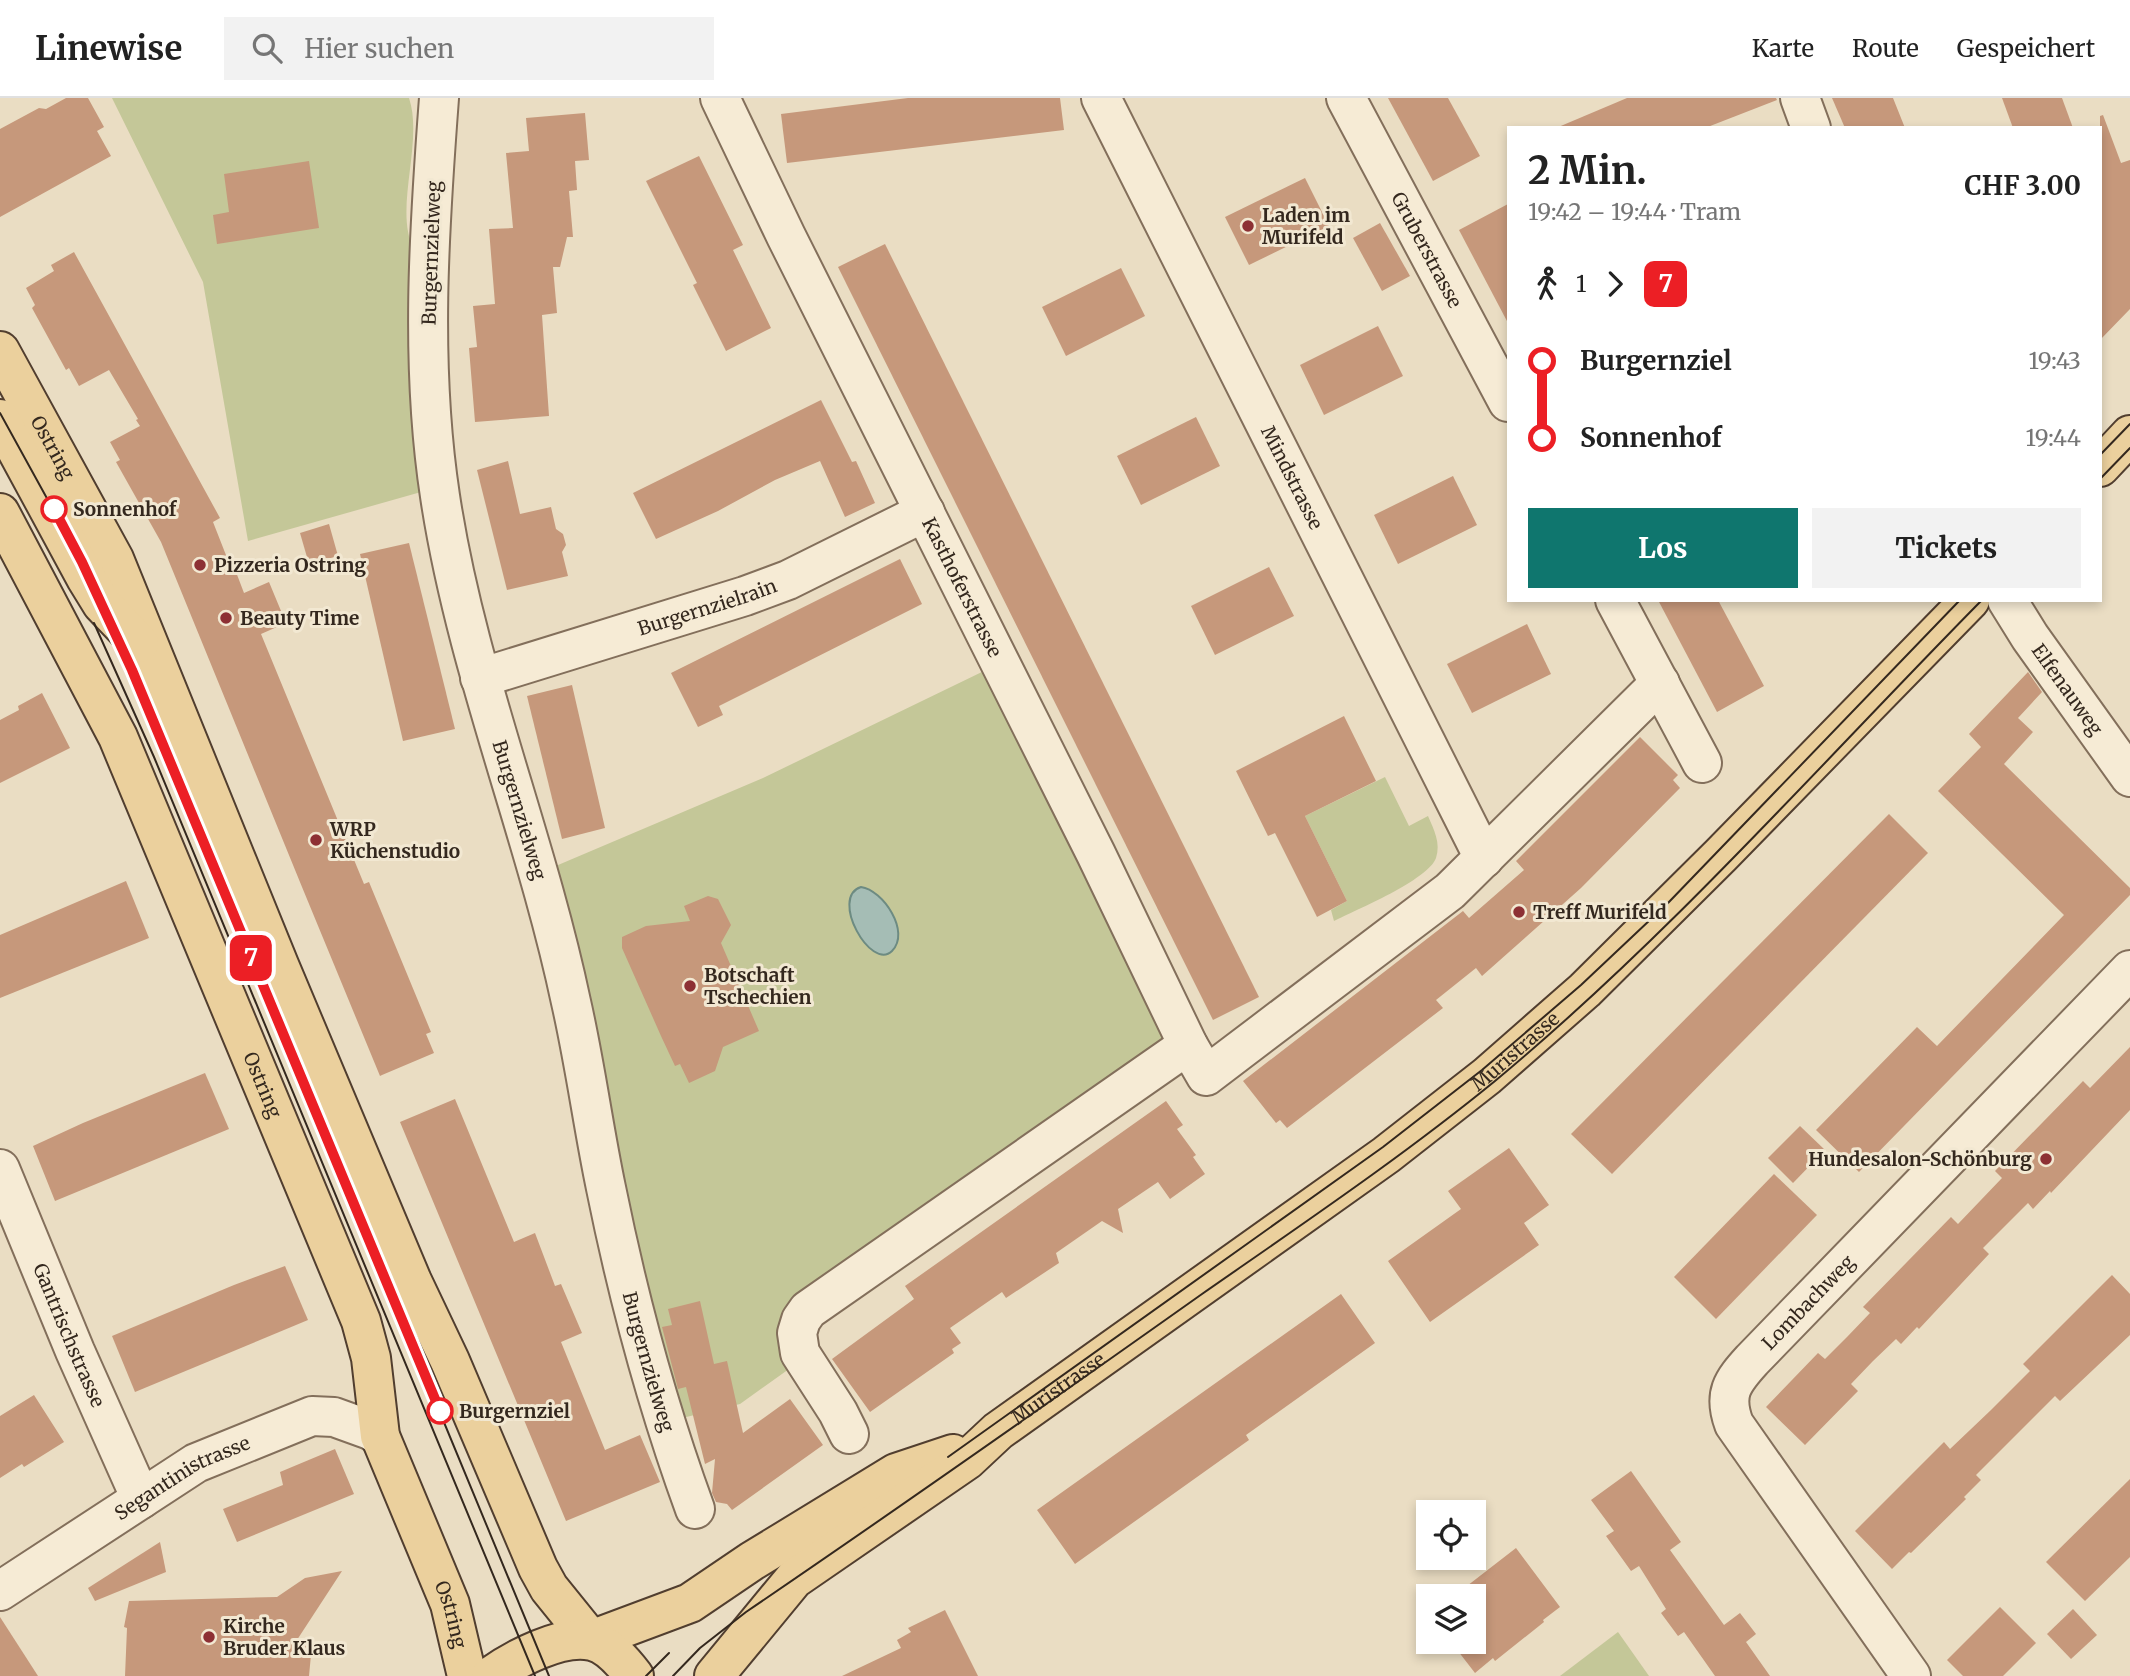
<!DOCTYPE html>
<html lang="de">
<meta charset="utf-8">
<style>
:root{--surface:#fff;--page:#f2f2f2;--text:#222;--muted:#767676;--line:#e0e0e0;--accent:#0f766e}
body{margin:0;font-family:Merriweather,serif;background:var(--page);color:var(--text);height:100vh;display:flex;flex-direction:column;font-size:26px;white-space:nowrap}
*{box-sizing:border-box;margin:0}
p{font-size:23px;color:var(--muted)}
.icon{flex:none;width:38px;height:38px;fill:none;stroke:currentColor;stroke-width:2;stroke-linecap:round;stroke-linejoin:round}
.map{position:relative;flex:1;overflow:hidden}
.sheet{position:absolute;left:1507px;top:28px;width:595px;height:476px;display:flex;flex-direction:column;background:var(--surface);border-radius:0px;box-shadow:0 4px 10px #0003}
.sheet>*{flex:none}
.badge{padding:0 14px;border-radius:10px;font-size:24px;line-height:46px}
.buttons{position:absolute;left:1416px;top:1402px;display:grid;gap:14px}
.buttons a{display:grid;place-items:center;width:70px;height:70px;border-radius:0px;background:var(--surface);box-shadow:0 4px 10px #0003;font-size:35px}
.map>.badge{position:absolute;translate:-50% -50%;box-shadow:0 0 0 4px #fff}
.legs{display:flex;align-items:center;gap:10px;height:77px;padding:0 21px;font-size:23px}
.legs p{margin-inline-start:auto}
.summary{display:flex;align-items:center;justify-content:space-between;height:119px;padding:0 21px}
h1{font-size:38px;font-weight:700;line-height:52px}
.button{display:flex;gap:14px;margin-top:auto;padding:14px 21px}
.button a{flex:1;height:80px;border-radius:0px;background:var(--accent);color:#fff;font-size:28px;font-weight:700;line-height:80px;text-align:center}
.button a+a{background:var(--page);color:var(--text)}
ul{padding:0 21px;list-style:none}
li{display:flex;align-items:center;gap:24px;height:77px;font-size:26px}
li i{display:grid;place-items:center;width:10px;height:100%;margin:0 9px;background:currentColor}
li i::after{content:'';width:18px;height:18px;margin:-9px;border:5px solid;border-radius:50%;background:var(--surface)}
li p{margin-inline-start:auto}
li:first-child i{background:linear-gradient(#0000 50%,currentColor 0)}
li:last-child i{background:linear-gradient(currentColor 50%,#0000 0)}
header{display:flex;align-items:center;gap:42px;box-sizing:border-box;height:98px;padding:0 35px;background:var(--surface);border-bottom:2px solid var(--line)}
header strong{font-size:33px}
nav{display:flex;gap:38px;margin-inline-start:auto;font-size:24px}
.search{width:490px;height:63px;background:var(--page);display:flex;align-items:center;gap:18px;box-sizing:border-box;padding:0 24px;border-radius:0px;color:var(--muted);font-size:26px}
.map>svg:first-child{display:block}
.green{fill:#c4c798}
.water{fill:#a5bdb5;stroke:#6d8b82;stroke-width:2}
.building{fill:#c6987b}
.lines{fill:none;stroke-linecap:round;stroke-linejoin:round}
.minor-casing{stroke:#836f5b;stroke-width:42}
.major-casing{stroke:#513e2f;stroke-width:42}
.minor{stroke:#f6ebd5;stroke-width:38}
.major{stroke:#ebd09d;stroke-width:38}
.tram{stroke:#34281e;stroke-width:2}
.line-1-casing{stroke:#fff;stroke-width:16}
.line-1{stroke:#ec1f25;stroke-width:10}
.poi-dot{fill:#8d3034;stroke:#f2e8d2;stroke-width:2.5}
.stop-1-dot{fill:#fff;stroke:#ec1f25;stroke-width:3.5}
.labels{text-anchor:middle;stroke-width:6;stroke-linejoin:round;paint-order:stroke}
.poi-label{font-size:19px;font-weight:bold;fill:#34281e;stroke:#f2e8d2;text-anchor:start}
.street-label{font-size:19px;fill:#34281e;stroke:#f2e8d2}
.stop-label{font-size:19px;font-weight:bold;fill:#34281e;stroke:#f2e8d2;text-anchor:start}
</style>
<header>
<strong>Linewise</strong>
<div class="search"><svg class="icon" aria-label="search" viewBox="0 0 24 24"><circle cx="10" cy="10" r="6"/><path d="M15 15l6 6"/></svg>Hier suchen</div>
<nav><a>Karte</a><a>Route</a><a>Gespeichert</a></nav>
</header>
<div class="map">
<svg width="2130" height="1578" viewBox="0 0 2130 1578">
<rect width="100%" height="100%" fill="#eaddc3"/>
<g class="green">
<path d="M 112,0 L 409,0 C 424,44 393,113 414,151 L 421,394 L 248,443 L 203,184 Z"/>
<polygon points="986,572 1164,933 1160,947 1152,955 781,1219 789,1271 740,1306 678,1321 670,1297 551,770 763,680"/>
<path d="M 1385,679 L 1409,728 L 1428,718 C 1434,732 1441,745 1436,760 C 1428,782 1356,812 1334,823 L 1331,812 L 1347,803 L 1305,718 Z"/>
<polygon points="1618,1534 1649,1578 1560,1578"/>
</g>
<path class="water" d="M 861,789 C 883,792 911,834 892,853 C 871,874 829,799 861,789 Z"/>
<g class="building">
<polygon points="66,0 88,0 104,29 97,33 111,58 0,119 0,31 39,10 46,11"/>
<polygon points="908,0 1060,0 1064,32 787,65 781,16"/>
<polygon points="1388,0 1448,0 1480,58 1433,83"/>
<polygon points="1627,0 1776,0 1777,2 1705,30 1556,30"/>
<polygon points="1832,0 1893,0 1905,30 1845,30"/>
<polygon points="2002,0 2062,0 2073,30 2013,30"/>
<polygon points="585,15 589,62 575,63 577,92 569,93 573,139 567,139 560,169 553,169 557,215 542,217 549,318 475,324 469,250 477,249 473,208 495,206 489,131 513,130 506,55 529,53 526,20"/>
<polygon points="2103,17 2121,65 2130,62 2130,211 2100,242 2100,18"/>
<polygon points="699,58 743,147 733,152 771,230 726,253 693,187 697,185 646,83"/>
<polygon points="309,63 319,130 217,146 213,117 229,114 224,76"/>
<polygon points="1305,80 1329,128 1249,167 1225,119"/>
<polygon points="1508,106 1508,225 1459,132"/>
<polygon points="1380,125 1410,178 1382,193 1353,140"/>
<polygon points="885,146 1259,899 1213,922 838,169"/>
<polygon points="74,154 220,420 213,424 233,475 236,474 244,495 269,484 286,525 261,536 364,786 369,784 431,934 426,936 434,955 382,977 380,978 302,789 161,444 116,364 120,362 110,344 140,328 136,322 138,321 109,272 79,288 69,270 66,272 32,210 35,207 26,190 54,173 51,167"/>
<polygon points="1121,170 1145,218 1066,258 1042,209"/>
<polygon points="1378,228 1403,278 1324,317 1300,267"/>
<polygon points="821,302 852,364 856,363 875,405 845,419 820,363 775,382 718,413 656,441 633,395"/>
<polygon points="1196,319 1220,368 1141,407 1117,358"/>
<polygon points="508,363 520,416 551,409 556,431 563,436 566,447 562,454 568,478 507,492 477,372"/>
<polygon points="1453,378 1477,427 1398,466 1374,417"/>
<polygon points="329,426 338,458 309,466 300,435"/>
<polygon points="409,445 455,631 403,643 360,456"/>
<polygon points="900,461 922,506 719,608 723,617 698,629 671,575"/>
<polygon points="1269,469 1294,518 1215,557 1191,508"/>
<polygon points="1658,502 1718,502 1764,588 1717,614"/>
<polygon points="1527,526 1551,576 1472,615 1447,566"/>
<polygon points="2028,574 2042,594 2018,620 2033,634 2004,666 2130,790 2130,797 1859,1074 1816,1032 1917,929 1937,948 2064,817 1938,693 1981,649 1969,636"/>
<polygon points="572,587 605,730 562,741 527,598"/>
<polygon points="42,595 70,650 0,685 0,622 19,612 18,608"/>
<polygon points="1344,618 1376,683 1305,718 1347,803 1317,819 1275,735 1268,738 1236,673"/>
<polygon points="1640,639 1678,677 1673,682 1680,690 1581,790 1482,878 1476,870 1436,902 1443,910 1287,1030 1280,1022 1276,1025 1243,983 1463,813 1469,820 1524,772 1516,763"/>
<polygon points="1889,716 1928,755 1612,1076 1571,1036"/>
<polygon points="126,783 149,840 0,900 0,837"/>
<polygon points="708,798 718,801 731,827 721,845 759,933 723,949 715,973 689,985 680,966 675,968 661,938 622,850 622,839 646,828 690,823 684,808"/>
<polygon points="2130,949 2130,1012 2051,1095 2050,1093 2033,1111 2028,1105 1983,1150 1989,1156 1919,1231 1917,1229 1901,1246 1896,1241 1873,1263 1851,1286 1858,1293 1805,1347 1766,1309 1818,1255 1825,1261 1847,1239 1870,1215 1863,1209 1951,1119 1958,1126 2002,1080 1995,1073 2083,983 2090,990"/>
<polygon points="205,975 229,1031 55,1103 33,1048 83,1025"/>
<polygon points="455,1001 514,1144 535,1135 555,1188 561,1186 582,1235 561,1244 605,1352 640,1337 660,1384 566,1423 400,1024"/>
<polygon points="1166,1003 1183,1027 1177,1031 1196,1057 1193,1059 1205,1076 1170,1101 1158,1084 1118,1111 1123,1135 1102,1123 1056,1155 1059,1165 1006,1200 1002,1194 950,1230 961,1245 952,1251 954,1255 870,1314 832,1261 914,1201 905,1188"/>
<polygon points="1800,1028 1825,1052 1793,1085 1768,1060"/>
<polygon points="1509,1050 1549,1107 1524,1125 1539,1147 1430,1224 1388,1163 1461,1111 1448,1093"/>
<polygon points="1774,1076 1817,1117 1716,1221 1674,1179"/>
<polygon points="285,1168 308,1222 135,1294 112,1238 234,1187"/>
<polygon points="2112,1177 2130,1196 2130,1237 2060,1303 2055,1298 1976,1377 1981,1382 1964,1399 1966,1401 1911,1455 1909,1454 1892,1471 1855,1433 1944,1344 1950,1351 1991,1312 2030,1273 2023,1266"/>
<polygon points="1341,1196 1375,1245 1246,1337 1249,1342 1075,1466 1037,1412"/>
<polygon points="700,1203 714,1266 727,1263 743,1335 790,1301 823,1347 732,1412 727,1406 716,1404 712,1395 715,1361 705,1366 686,1289 678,1291 662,1229 672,1227 668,1211"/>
<polygon points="34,1297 64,1344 24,1369 22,1366 0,1380 0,1318"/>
<polygon points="335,1351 354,1396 237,1444 223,1411 283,1387 280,1374"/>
<polygon points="1631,1373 1681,1444 1670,1452 1724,1527 1740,1515 1756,1536 1746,1544 1770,1578 1715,1578 1684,1534 1678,1538 1661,1515 1666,1511 1639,1468 1631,1473 1606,1438 1614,1433 1591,1402"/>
<polygon points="2130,1381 2130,1459 2085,1503 2046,1464"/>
<polygon points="160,1444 166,1474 95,1503 88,1490"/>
<polygon points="1516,1450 1560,1509 1543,1522 1544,1524 1495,1563 1493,1560 1475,1575 1451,1544 1474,1544 1474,1498 1454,1498"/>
<polygon points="342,1473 295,1545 312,1546 309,1578 125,1578 127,1530 124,1529 129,1503 277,1499 305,1480"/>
<polygon points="2000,1509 2036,1545 2003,1578 1963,1578 1947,1562"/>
<polygon points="2073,1511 2097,1537 2071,1561 2047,1536"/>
<polygon points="945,1512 978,1578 842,1578 901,1550 897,1542 911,1534 908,1530"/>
<polygon points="0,1519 38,1578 0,1578"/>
</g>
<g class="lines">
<defs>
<g id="minor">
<path id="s1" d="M 439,0 C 429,132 420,267 440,398 C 466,571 535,734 571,904 C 585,965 593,1028 606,1090 C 628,1199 657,1307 695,1411"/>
<path id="s2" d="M 720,0 L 786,138 L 1096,756 L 1188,947 L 1206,978 L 1450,793 L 1660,585"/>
<path id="s3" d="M 1101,0 L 1484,760"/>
<path id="s4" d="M 1346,0 L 1508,304"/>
<polyline points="1800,0 1811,30"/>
<polyline points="1615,502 1702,665"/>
<path id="s5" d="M 2007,502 L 2030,539 L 2130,679"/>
<path id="s6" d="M 480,580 L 745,498 L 788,482 L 925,414"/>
<path id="s7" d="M 0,1071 L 75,1253 L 141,1401"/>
<polyline points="849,1336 838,1314 800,1255 797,1235 801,1222 808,1212 1188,947"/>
<path id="s8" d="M 0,1493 L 196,1365 L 312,1318 L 334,1319 L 370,1332 L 380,1338"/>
<path id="s9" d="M 1911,1578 L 1734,1326 C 1723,1296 1732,1284 1752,1262 L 2130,872"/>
</g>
<g id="major">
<path id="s10" d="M 0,253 L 114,461 L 279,867 L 412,1183 L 450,1263 L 538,1470 L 549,1490 L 591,1542"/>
<polyline points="0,321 86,480 102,506 139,545"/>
<polyline points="2100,369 2130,337"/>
<path id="s11" d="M 0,415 L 118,639 L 361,1223 L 371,1260 L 380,1338 L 450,1506 L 467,1578"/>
<polyline points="591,1542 690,1505 752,1463 896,1375 953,1356"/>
<path d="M 491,1578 C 515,1561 561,1536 592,1543 C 609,1547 624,1565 634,1578"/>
<path id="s12" d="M 714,1578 L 794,1481 L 967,1362 L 998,1333 L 1386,1057 L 1487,978 L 1585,892 L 1721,757 L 1970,502"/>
</g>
</defs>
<use href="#minor" class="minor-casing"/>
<use href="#major" class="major-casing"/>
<use href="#minor" class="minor"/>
<use href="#major" class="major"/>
<g class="tram">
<polyline points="0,315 82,464 102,506"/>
<polyline points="2100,357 2130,326"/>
<polyline points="2100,381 2130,350"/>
<polyline points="94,525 154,659 535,1578"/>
<polyline points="407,1235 549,1578"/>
<polyline points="948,1359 1383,1049 1482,972 1581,887 1668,805 1960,502"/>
<polyline points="646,1578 669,1555"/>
<path d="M 673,1578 L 700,1550 L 746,1514 C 899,1410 1051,1303 1202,1196 C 1301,1127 1402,1059 1495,983 C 1672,836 1821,665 1982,502"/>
</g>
</g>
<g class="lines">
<defs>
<polyline id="line-1" points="54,411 82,464 132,572 440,1313"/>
</defs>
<use href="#line-1" class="line-1-casing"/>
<use href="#line-1" class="line-1"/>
</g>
<g class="poi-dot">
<circle cx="1248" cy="128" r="7"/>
<circle cx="200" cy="467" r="7"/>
<circle cx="226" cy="520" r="7"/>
<circle cx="316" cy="742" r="7"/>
<circle cx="1519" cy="814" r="7"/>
<circle cx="690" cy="888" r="7"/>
<circle cx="2046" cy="1061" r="7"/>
<circle cx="209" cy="1539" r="7"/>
</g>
<g class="stop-1-dot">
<circle cx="54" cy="411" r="12"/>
<circle cx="440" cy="1313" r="12"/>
</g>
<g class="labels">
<g class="poi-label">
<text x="1262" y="124">Laden im<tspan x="1262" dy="22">Murifeld</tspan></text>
<text x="214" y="474">Pizzeria Ostring</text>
<text x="240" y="527">Beauty Time</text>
<text x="330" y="738">WRP<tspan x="330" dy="22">Küchenstudio</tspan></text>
<text x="1533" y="821">Treff Murifeld</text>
<text x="704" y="884">Botschaft<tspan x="704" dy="22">Tschechien</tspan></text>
<text x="2032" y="1068" text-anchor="end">Hundesalon-Schönburg</text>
<text x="223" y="1535">Kirche<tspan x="223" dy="22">Bruder Klaus</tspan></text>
</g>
<g class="street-label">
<text dy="7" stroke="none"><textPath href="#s4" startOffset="172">Gruberstrasse</textPath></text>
<text transform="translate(431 155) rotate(-88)" y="7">Burgernzielweg</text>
<text dy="7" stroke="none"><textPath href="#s10" startOffset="110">Ostring</textPath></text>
<text dy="7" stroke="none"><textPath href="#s3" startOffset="425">Mindstrasse</textPath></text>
<text dy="7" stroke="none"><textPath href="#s2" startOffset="546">Kasthoferstrasse</textPath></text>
<text dy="7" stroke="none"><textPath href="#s6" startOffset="238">Burgernzielrain</textPath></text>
<text dy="7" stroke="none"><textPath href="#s5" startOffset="108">Elfenauweg</textPath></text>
<text dy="7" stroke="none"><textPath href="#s1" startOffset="723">Burgernzielweg</textPath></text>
<text dy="7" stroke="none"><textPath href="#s12" startOffset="1020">Muristrasse</textPath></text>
<text dy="7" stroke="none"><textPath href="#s11" startOffset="630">Ostring</textPath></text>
<text dy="7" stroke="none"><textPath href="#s9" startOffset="460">Lombachweg</textPath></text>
<text dy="7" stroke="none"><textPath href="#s7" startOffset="180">Gantrischstrasse</textPath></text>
<text dy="7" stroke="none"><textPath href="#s1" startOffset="1290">Burgernzielweg</textPath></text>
<text dy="7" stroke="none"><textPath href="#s12" startOffset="452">Muristrasse</textPath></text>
<text dy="7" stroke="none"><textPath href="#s8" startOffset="215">Segantinistrasse</textPath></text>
<text dy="7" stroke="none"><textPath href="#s11" startOffset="1195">Ostring</textPath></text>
</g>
<g class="stop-label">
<text x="73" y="418">Sonnenhof</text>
<text x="459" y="1320">Burgernziel</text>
</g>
</g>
</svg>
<div class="buttons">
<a><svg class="icon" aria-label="locate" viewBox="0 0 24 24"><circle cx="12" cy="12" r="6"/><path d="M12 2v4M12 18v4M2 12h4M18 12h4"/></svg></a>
<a><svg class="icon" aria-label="layers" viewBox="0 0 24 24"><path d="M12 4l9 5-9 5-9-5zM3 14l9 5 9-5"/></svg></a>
</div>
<b class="badge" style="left:251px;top:860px;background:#ec1f25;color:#fff">7</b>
<section class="sheet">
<div class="summary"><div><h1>2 Min.</h1><p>19:42 – 19:44 · Tram</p></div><b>CHF 3.00</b></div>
<div class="legs"><svg class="icon" aria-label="walk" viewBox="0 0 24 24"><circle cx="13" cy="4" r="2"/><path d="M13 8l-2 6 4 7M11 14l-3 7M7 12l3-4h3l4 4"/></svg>1<svg class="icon" aria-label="forward" viewBox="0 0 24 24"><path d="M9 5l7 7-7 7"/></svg><b class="badge" style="background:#ec1f25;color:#fff">7</b></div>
<ul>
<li><i style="color:#ec1f25"></i><b>Burgernziel</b><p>19:43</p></li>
<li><i style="color:#ec1f25"></i><b>Sonnenhof</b><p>19:44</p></li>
</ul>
<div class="button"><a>Los</a><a>Tickets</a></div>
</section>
</div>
